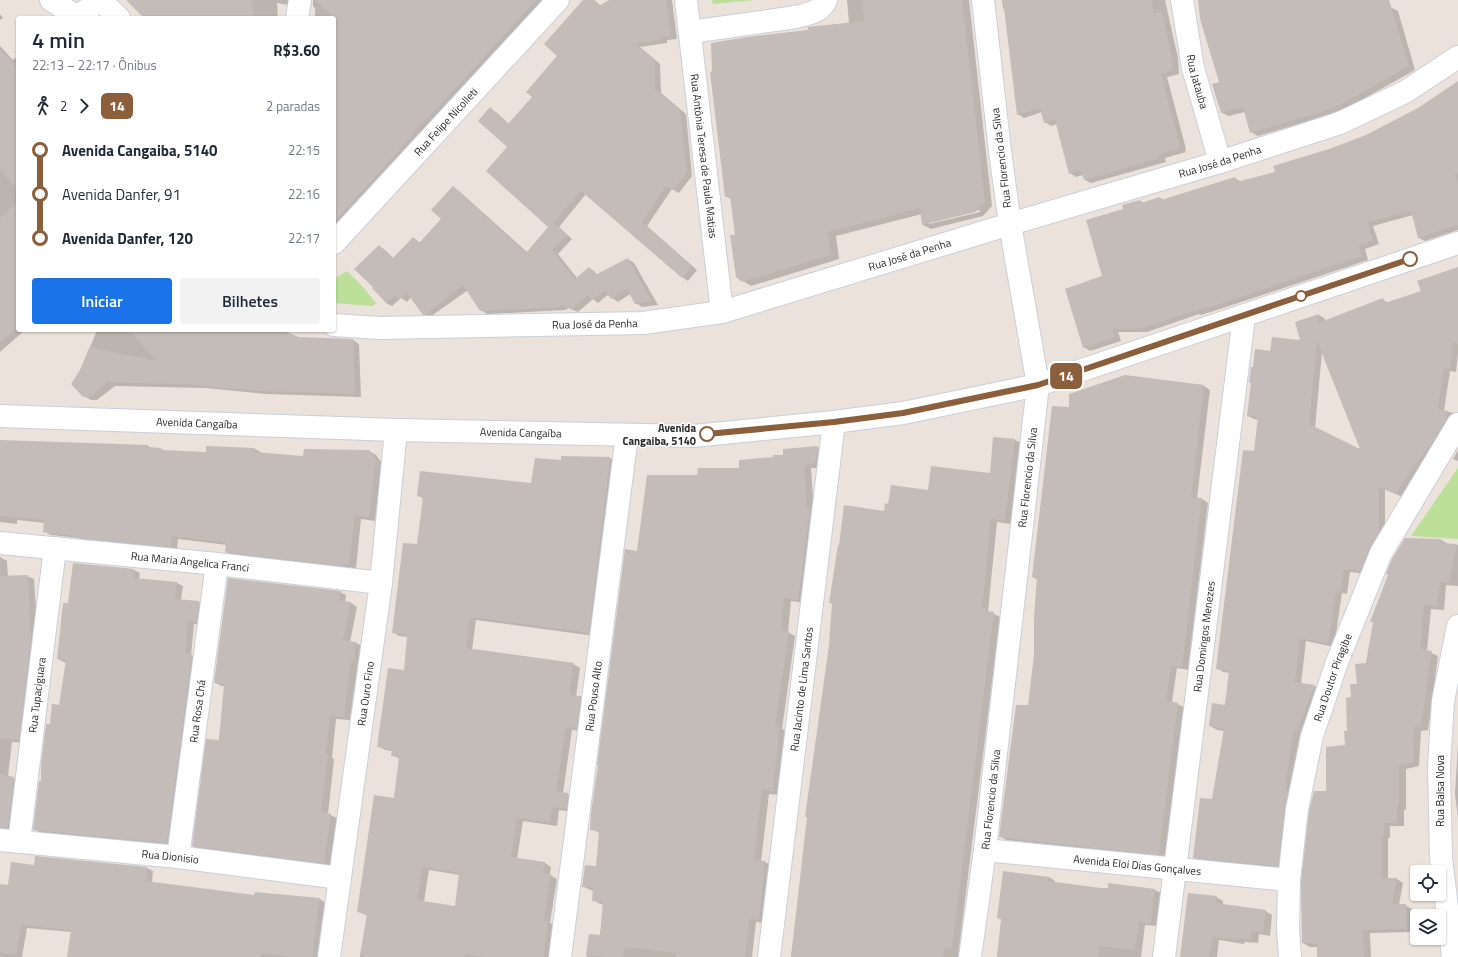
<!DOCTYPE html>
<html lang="pt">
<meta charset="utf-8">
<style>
:root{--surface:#fff;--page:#f2f2f3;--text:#1f2937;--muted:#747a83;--accent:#1a73e8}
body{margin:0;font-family:"Titillium Web",sans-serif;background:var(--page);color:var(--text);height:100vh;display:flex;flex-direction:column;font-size:15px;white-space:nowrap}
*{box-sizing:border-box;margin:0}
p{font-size:13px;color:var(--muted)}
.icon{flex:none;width:22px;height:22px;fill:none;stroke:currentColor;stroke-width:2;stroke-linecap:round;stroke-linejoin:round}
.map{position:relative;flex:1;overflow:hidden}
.sheet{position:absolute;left:16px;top:16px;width:320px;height:316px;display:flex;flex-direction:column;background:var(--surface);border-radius:4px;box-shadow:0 1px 3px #0004}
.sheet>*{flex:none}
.badge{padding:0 8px;border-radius:6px;font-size:14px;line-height:26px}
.controls{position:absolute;left:1410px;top:865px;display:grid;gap:8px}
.controls a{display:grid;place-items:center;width:36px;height:36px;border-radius:4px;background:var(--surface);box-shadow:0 1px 3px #0004;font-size:20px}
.map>.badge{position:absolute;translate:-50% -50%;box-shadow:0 0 0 2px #fff}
.legs{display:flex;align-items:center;gap:6px;height:44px;padding:0 16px;font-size:13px}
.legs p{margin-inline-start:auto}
.overview{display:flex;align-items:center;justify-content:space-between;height:68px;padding:0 16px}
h1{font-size:22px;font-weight:600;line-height:30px}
.cta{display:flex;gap:8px;margin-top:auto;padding:8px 16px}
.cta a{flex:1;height:46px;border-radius:4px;background:var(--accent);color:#fff;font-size:16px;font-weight:600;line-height:46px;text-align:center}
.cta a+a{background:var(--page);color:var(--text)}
ul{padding:0 16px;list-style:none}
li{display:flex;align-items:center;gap:14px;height:44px;font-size:15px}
li i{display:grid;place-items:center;width:6px;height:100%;margin:0 5px;background:currentColor}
li i::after{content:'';width:10px;height:10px;margin:-5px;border:3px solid;border-radius:50%;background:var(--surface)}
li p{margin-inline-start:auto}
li:first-child i{background:linear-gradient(#0000 50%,currentColor 0)}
li:last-child i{background:linear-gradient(currentColor 50%,#0000 0)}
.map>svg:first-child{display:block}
.green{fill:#bcdf9a}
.shadow{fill:#0003;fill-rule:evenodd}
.building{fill:#c3bcb8;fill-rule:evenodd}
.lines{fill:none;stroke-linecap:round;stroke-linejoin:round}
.minor-casing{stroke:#cacfda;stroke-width:24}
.secondary-casing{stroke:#cacfda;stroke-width:24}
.minor{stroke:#fff;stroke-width:22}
.secondary{stroke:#fff;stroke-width:22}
.line-1-casing{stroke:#fff;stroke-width:9}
.line-1{stroke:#8b5e3c;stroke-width:6}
.stop-1-dot{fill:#fff;stroke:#8b5e3c;stroke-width:2}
.labels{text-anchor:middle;stroke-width:3;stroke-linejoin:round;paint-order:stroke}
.street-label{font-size:11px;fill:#292929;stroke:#fff}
.stop-label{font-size:11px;font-weight:bold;fill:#292929;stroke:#fff;text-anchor:end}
</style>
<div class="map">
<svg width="1458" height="957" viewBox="0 0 1458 957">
<rect width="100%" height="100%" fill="#ebe2db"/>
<g class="green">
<polygon points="712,0 754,0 713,4"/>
<polygon points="347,271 363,287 376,303 373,306 334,303 334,279"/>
<polygon points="1458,468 1458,539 1411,536"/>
</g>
<g class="shadow">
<polygon points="129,0 294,0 293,6 277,3 278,18 146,18"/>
<polygon points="313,0 546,0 334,232 334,18 315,18 315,8 313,6"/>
<polygon points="584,0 594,0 601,6 611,0 672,0 677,39 667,40 667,43 640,47 660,64 661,93 686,114 692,176 679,193 672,189 647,226 697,270 688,281 682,277 586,194 559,227 572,239 558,254 577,278 589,268 595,272 597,275 628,259 634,263 658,305 642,307 636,303 630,294 618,302 612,298 609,294 598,303 593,299 578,312 568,308 566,310 487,314 481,310 468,290 430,317 424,314 411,297 407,302 401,298 392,306 386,303 379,246 385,250 394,259 413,238 421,243 443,219 453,187 459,191 528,253 550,227 490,109 496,112 509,124 534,97 558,56"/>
<path d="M 847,0 L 969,0 L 992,206 L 983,216 L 931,229 L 923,225 L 922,214 L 836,236 L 839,259 L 751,286 L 743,281 L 731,199 L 726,196 L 809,30 L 849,23 ZM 980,210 L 980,212 L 929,224 L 929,222 Z"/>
<polygon points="1002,0 1165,0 1178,58 1179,74 1167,77 1186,149 1185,149 1186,152 1165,158 1166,162 1091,183 1085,180 1083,175 1076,177 1070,173 1057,124 1051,126 1045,122 1042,112 1024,118 1018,114 1005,10 1003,8"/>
<polygon points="1207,0 1376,0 1398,11 1415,70 1347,108 1325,116 1258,136 1251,132 1245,112 1229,116 1222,113 1220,83"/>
<polygon points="0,14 3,18 0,20"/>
<polygon points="0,46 13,60 18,56 18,330 25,330 0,352"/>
<polygon points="1458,82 1458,230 1425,241 1419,238 1413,215 1373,226 1379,244 1365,249 1368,260 1220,309 1201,315 1199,314 1147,332 1118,332 1121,341 1090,351 1084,347 1103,276 1124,210 1140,201 1144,203 1160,198 1163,200 1235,178 1241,182 1276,173 1329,150 1366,136 1419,109"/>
<path d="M 1458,268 L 1458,353 L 1456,372 L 1450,371 L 1444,411 L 1454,413 L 1458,415 L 1402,497 L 1385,489 L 1385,535 L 1367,574 L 1350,572 L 1347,594 L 1342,593 L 1334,647 L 1306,641 L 1301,684 L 1315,686 L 1321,689 L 1304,734 L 1300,734 L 1292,784 L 1284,869 L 1201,861 L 1195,857 L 1212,801 L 1224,731 L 1217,730 L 1210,726 L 1225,706 L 1230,673 L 1223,672 L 1217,668 L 1255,452 L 1259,420 L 1254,419 L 1248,416 L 1254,368 L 1271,352 L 1301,341 L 1296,323 L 1319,315 L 1325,319 L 1325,322 L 1383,300 L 1389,303 L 1422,292 ZM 1322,352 L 1362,452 L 1315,428 Z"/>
<polygon points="97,330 279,330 299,338 353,340 359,344 361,397 266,394 206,388 115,386 97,400 91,400 84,396 81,370"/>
<polygon points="1204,386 1210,390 1197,498 1202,499 1208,503 1188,670 1177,668 1172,702 1184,707 1165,857 1006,840 1000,836 1029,706 1035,655 1038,580 1033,577 1070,408"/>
<polygon points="994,438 1015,440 1021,443 1011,524 997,522 988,611 1000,617 958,957 791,957 830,645 833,605 830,602 888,505 929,491 991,475"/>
<polygon points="0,441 148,446 152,448 161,449 165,451 207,454 255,449 261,452 261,454 304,457 369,451 376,455 382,463 375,521 361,519 356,568 351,568 351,569 232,555 226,552 227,545 178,539 177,550 83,541 79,538 51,535 44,531 45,523 17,520 17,524 0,522"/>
<polygon points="817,447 824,451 822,468 811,468 814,512 805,603 791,601 788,632 795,636 782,729 787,731 780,795 769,794 761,862 765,862 772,866 766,923 756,922 752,957 587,957 590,935 600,936 604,905 600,904 593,900 594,891 590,890 583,886 597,867 600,833 591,829 638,552 698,476 740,469"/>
<polygon points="1458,450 1458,461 1453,459"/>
<path d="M 610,458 L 616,462 L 595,636 L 476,620 L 472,650 L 573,664 L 580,668 L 576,697 L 581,697 L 587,701 L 583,731 L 572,730 L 563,793 L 568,794 L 575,798 L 573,812 L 559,810 L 557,826 L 523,821 L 517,859 L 545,863 L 551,867 L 550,875 L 557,879 L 550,923 L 555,925 L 551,957 L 360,957 L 368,916 L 359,912 L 394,799 L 400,759 L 392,755 L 392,751 L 385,750 L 378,746 L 405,672 L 408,637 L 399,636 L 393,632 L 418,546 L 424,499 L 418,495 L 532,484 L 562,461 ZM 429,870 L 460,875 L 456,907 L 424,902 Z"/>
<polygon points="1405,539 1441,540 1448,544 1458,545 1458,586 1446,585 1444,610 1431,609 1427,651 1438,656 1428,730 1421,731 1419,766 1406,769 1406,810 1404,810 1404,826 1390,826 1390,838 1388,838 1388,879 1397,879 1403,883 1399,905 1405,905 1412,909 1412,932 1370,933 1371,957 1318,957 1318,947 1310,947 1303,943 1327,792 1346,746 1352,698 1366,664 1374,622 1372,621"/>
<polygon points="0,557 7,561 8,577 27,576 34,579 38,641 25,743 12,742 8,776 21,781 13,831 1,829 0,832"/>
<polygon points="134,570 140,573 139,579 177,583 183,586 181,600 199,602 205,606 203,625 194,624 191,655 198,659 173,846 41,833 34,829 51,726 60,706 66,663 58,659 69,604"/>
<polygon points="340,592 346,595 345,603 351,603 357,607 350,642 356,643 362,646 360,663 358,663 350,720 336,719 332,758 334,759 328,814 337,818 330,866 199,849 193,846 219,741 225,686 221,686 215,682"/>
<polygon points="1458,743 1458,817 1455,795"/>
<polygon points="36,857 147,868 153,871 152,883 255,896 256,893 320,899 326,903 319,957 68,957 72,932 27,928 22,957 0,957 0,885 9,886 35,867"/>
<polygon points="1049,877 1055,881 1055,883 1101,889 1155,890 1161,893 1157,926 1145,925 1141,957 997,957 1002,919 998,918"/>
<polygon points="1216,897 1223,901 1223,905 1265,911 1272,915 1270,936 1259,934 1258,943 1245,942 1244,944 1219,940 1217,957 1181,957"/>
</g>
<g class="building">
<polygon points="126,0 251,0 254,15 242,18 144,18"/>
<polygon points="315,0 536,0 436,110 412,133 413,135 334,222 334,17"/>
<polygon points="583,0 593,0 599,6 609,0 666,0 671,36 661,37 661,40 635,44 655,60 655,89 680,110 687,173 672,190 666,186 642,222 692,266 682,278 581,191 553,223 567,235 552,250 575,279 589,267 595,275 628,258 652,302 635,304 627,289 611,299 605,290 592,300 588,295 571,309 568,306 566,308 562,305 560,307 480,311 463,285 425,315 423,315 407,293 400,299 396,295 386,303 372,288 373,287 354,269 379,245 392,259 413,237 419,243 441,219 431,210 453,186 526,253 548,227 486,171 507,147 478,121 490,107 508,124 532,97 526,92 557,56 544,44"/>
<polygon points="862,0 962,0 985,202 975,212 922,225 920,208 828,232 831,255 742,282 736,277 730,235 735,235 730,196 725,197 710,72 712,71 711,43 747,37 808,30 808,27 864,21"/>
<polygon points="1003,0 1152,0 1153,13 1162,12 1171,54 1173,70 1161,74 1180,146 1179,146 1180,149 1159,154 1160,158 1084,180 1081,170 1069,174 1055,120 1044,123 1040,108 1017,115"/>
<polygon points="1198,0 1389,0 1409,66 1340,105 1318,113 1250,133 1243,107 1221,113 1212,84 1219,82 1200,19"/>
<polygon points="0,49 18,68 18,190 0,169"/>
<polygon points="1458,81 1458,173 1455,174 1458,185 1458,225 1418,238 1411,211 1368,222 1373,241 1359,245 1362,256 1213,306 1194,312 1193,311 1140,329 1113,329 1115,337 1083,348 1065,289 1102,276 1086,220 1123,209 1122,205 1140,200 1141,203 1160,197 1161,200 1235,177 1237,182 1275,172 1273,166 1329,149 1366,135 1418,108"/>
<polygon points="18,202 18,327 0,343 0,218"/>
<path d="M 1458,267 L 1458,344 L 1453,343 L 1450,369 L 1444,368 L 1438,409 L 1448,411 L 1446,419 L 1430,447 L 1429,446 L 1395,494 L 1379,487 L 1379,532 L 1369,548 L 1360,571 L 1344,569 L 1340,591 L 1336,590 L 1328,644 L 1300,638 L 1295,682 L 1315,685 L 1297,731 L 1294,731 L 1286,780 L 1287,780 L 1286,791 L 1288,791 L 1285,808 L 1278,866 L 1193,858 L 1200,798 L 1212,799 L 1224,729 L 1209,726 L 1212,703 L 1225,705 L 1229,671 L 1216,669 L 1243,450 L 1254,451 L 1258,417 L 1247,416 L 1251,383 L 1249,382 L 1251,367 L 1253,367 L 1255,349 L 1270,351 L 1272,337 L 1300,340 L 1295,322 L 1319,314 L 1318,323 L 1383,298 L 1385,303 L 1421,291 L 1417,281 ZM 1317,341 L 1360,449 L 1309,424 Z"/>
<polygon points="129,330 282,330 299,337 353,339 355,394 258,391 200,386 201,385 108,382 91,397 83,397 71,384 80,370 90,346 107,351 157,361"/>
<polygon points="1125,375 1204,385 1191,497 1202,498 1182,667 1171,666 1166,701 1178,703 1159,855 999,837 1016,705 1028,705 1034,655 1034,618 1037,577 1032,577 1052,406 1069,407 1069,394"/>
<polygon points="993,437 1015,439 1005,521 991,519 982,608 986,608 986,611 994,612 952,949 944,948 943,957 791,957 807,817 805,817 829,645 832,603 829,603 838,545 839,545 844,505 884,511 885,503 888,504 891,485 928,490 931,466 990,473"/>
<polygon points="0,440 148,445 148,447 161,448 161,450 206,452 206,446 255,448 254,452 303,456 304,449 369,450 376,459 369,517 355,516 349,565 345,565 344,566 225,552 226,543 172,536 171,547 76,538 76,536 43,532 44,520 0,516"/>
<polygon points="818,446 815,464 804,465 807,509 810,508 798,600 784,598 781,630 789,631 775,726 780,726 775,772 773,791 762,790 754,860 765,861 763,881 759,920 749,919 745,957 676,957 676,953 624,947 623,957 605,957 586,955 589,934 600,935 603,902 592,901 593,888 582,887 585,865 596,866 599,831 590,830 591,813 598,765 597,765 625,549 637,551 647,475 697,475 698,468 739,468 739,460 773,457 773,455 783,455 783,449"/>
<path d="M 561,456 L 610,457 L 589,633 L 470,617 L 466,648 L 574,663 L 569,695 L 581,696 L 577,728 L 566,727 L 556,791 L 568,793 L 566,809 L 552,807 L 550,823 L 517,818 L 511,857 L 545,862 L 543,873 L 551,874 L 544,920 L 548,921 L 544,957 L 484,957 L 465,954 L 465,957 L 363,957 L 364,956 L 360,955 L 367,914 L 357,912 L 374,795 L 394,798 L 399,757 L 391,756 L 392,749 L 377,747 L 388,668 L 404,670 L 407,636 L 405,636 L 405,634 L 392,633 L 403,543 L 417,544 L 423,497 L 417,496 L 420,471 L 531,483 L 535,458 L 561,460 ZM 423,867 L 459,873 L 455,906 L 417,900 Z"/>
<polygon points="1405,538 1441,539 1441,543 1457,544 1449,583 1440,582 1437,607 1424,605 1420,649 1432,651 1421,727 1414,727 1413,762 1399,765 1399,806 1397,806 1397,823 1384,823 1384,835 1382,835 1382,878 1397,878 1392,904 1406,904 1406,929 1363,930 1364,957 1317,957 1317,943 1302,943 1301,895 1301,881 1309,811 1314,791 1326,791 1326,747 1345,745 1344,731 1347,731 1346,698 1351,697 1350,684 1357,684 1355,664 1366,663 1373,622 1370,622 1388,575 1386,574 1392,559"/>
<polygon points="73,563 134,569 133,578 177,582 175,599 199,601 197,622 188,621 185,653 192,654 167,843 33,830 39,781 41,781 41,766 46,724 50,724 52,704 59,705 66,660 57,659 63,603 68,603"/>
<polygon points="28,575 31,637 19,740 0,738 0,576"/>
<polygon points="228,578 341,591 339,601 351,602 343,640 356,642 354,660 351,660 344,717 330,716 326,754 328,754 321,812 331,814 324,863 192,846 206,739 219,740 224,684 214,683"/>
<polygon points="0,774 14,777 8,827 6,828 0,828"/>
<polygon points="35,856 147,867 146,881 254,895 255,892 320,898 312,957 291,957 261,953 260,957 67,957 71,930 21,925 16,955 0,952 0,884 8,885 11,862 34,865"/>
<polygon points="1003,871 1049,877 1048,881 1101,888 1108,888 1108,883 1155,889 1151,924 1139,922 1136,944 1135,944 1134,950 1099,946 1098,957 997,957 1001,919 997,918"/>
<polygon points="1188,893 1217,896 1216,903 1266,910 1263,933 1252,931 1251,940 1238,938 1238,940 1212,937 1209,957 1180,957"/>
</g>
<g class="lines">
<defs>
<g id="minor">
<polyline points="51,0 79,18"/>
<polyline points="100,0 119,18"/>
<path id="s1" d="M 686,0 L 722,312"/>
<path id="s2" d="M 1182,0 L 1193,68 L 1220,162"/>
<polyline points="77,16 101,1"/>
<polyline points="297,18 300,0"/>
<path d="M 690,32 L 796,17 C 808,14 821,12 826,0"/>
<path id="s3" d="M 334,243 L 558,0"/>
<path id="s4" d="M 334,325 L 380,328 L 643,323 L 722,312 L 1010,224 L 1220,162 L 1340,123 L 1405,92 L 1458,57"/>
<path id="s5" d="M 0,543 L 217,564 L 381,583"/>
<path id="s6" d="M 0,840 L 178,857 L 340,878"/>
<path id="s7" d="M 19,842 L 55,548"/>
<path id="s8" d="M 985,850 L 1289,880"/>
<path id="s9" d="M 178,857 L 217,564"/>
<path id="s10" d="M 329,957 L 381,583 L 396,430"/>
<path id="s11" d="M 560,957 L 627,435"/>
<path id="s12" d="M 769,957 L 834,422"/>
<path id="s13" d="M 970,957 L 985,850 L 1038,385 L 1010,224 L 1000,151 L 983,0"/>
<path id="s14" d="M 1164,957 L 1244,316"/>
<path id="s15" d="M 1290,957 L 1288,929 L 1289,880 L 1297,809 L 1312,736 L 1337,662 L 1381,553 L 1458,424"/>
<polyline points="1453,957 1441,858 1439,767 1443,701 1458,626"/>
</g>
<g id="secondary">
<path id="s16" d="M 0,416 L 396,430 L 693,436 L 834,422 L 903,413 L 1038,385 L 1458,243"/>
</g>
</defs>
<use href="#minor" class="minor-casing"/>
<use href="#secondary" class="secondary-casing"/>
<use href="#minor" class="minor"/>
<use href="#secondary" class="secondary"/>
</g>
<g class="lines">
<defs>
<polyline id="line-1" points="707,434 834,422 903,413 1038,385 1410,259"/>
</defs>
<use href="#line-1" class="line-1-casing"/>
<use href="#line-1" class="line-1"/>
</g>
<g class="stop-1-dot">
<circle cx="1410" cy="259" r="7"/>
<circle cx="1301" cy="296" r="5"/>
<circle cx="707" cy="434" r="7"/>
</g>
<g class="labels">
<g class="street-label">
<text dy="4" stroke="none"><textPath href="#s2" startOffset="83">Rua Jatauba</textPath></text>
<text dy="4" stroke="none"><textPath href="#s3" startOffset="165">Rua Felipe Nicolleti</textPath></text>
<text dy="4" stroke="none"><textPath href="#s1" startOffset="157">Rua Antônia Teresa de Paula Matias</textPath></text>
<text transform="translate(1001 158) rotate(-97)" y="4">Rua Florencio da Silva</text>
<text dy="4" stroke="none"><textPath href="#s4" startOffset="909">Rua José da Penha</textPath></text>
<text dy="4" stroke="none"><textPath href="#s4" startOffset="585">Rua José da Penha</textPath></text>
<text dy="4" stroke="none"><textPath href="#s4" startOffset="261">Rua José da Penha</textPath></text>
<text dy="4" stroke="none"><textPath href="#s16" startOffset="197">Avenida Cangaíba</textPath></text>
<text dy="4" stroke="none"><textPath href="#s16" startOffset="521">Avenida Cangaíba</textPath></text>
<text dy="4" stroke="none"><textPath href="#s13" startOffset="483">Rua Florencio da Silva</textPath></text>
<text dy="4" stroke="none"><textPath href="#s5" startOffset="191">Rua Maria Angelica Franci</textPath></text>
<text dy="4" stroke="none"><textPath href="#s14" startOffset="323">Rua Domingos Menezes</textPath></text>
<text dy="4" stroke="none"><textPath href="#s15" startOffset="285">Rua Doutor Piragibe</textPath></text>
<text dy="4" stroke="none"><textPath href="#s12" startOffset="270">Rua Jacinto de Lima Santos</textPath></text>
<text dy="4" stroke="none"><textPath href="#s10" startOffset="266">Rua Ouro Fino</textPath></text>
<text dy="4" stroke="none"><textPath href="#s7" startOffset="148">Rua Tupaciguara</textPath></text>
<text dy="4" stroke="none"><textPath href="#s11" startOffset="263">Rua Pouso Alto</textPath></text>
<text dy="4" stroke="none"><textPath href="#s9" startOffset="147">Rua Rosa Chá</textPath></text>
<text transform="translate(1440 791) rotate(-90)" y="4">Rua Balsa Nova</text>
<text dy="4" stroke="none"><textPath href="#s13" startOffset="159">Rua Florencio da Silva</textPath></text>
<text dy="4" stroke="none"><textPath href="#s6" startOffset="171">Rua Dionisio</textPath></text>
<text dy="4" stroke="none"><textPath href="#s8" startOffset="153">Avenida Eloi Dias Gonçalves</textPath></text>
</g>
<g class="stop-label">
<text x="696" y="432">Avenida<tspan x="696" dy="13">Cangaiba, 5140</tspan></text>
</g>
</g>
</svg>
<div class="controls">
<a><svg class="icon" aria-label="locate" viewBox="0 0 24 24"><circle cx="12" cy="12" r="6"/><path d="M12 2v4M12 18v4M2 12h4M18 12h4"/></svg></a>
<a><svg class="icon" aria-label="layers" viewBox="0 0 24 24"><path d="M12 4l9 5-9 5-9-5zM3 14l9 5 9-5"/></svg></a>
</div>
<b class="badge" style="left:1066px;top:376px;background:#8b5e3c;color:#fff">14</b>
<section class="sheet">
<div class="overview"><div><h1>4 min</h1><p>22:13 – 22:17 · Ônibus</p></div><b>R$3.60</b></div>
<div class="legs"><svg class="icon" aria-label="walk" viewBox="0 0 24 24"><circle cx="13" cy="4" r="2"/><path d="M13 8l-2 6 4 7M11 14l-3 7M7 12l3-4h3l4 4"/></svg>2<svg class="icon" aria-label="forward" viewBox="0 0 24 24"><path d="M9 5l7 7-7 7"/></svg><b class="badge" style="background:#8b5e3c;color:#fff">14</b><p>2 paradas</p></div>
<ul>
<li><i style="color:#8b5e3c"></i><b>Avenida Cangaiba, 5140</b><p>22:15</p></li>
<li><i style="color:#8b5e3c"></i><span>Avenida Danfer, 91</span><p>22:16</p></li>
<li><i style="color:#8b5e3c"></i><b>Avenida Danfer, 120</b><p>22:17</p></li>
</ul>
<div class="cta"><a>Iniciar</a><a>Bilhetes</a></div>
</section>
</div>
